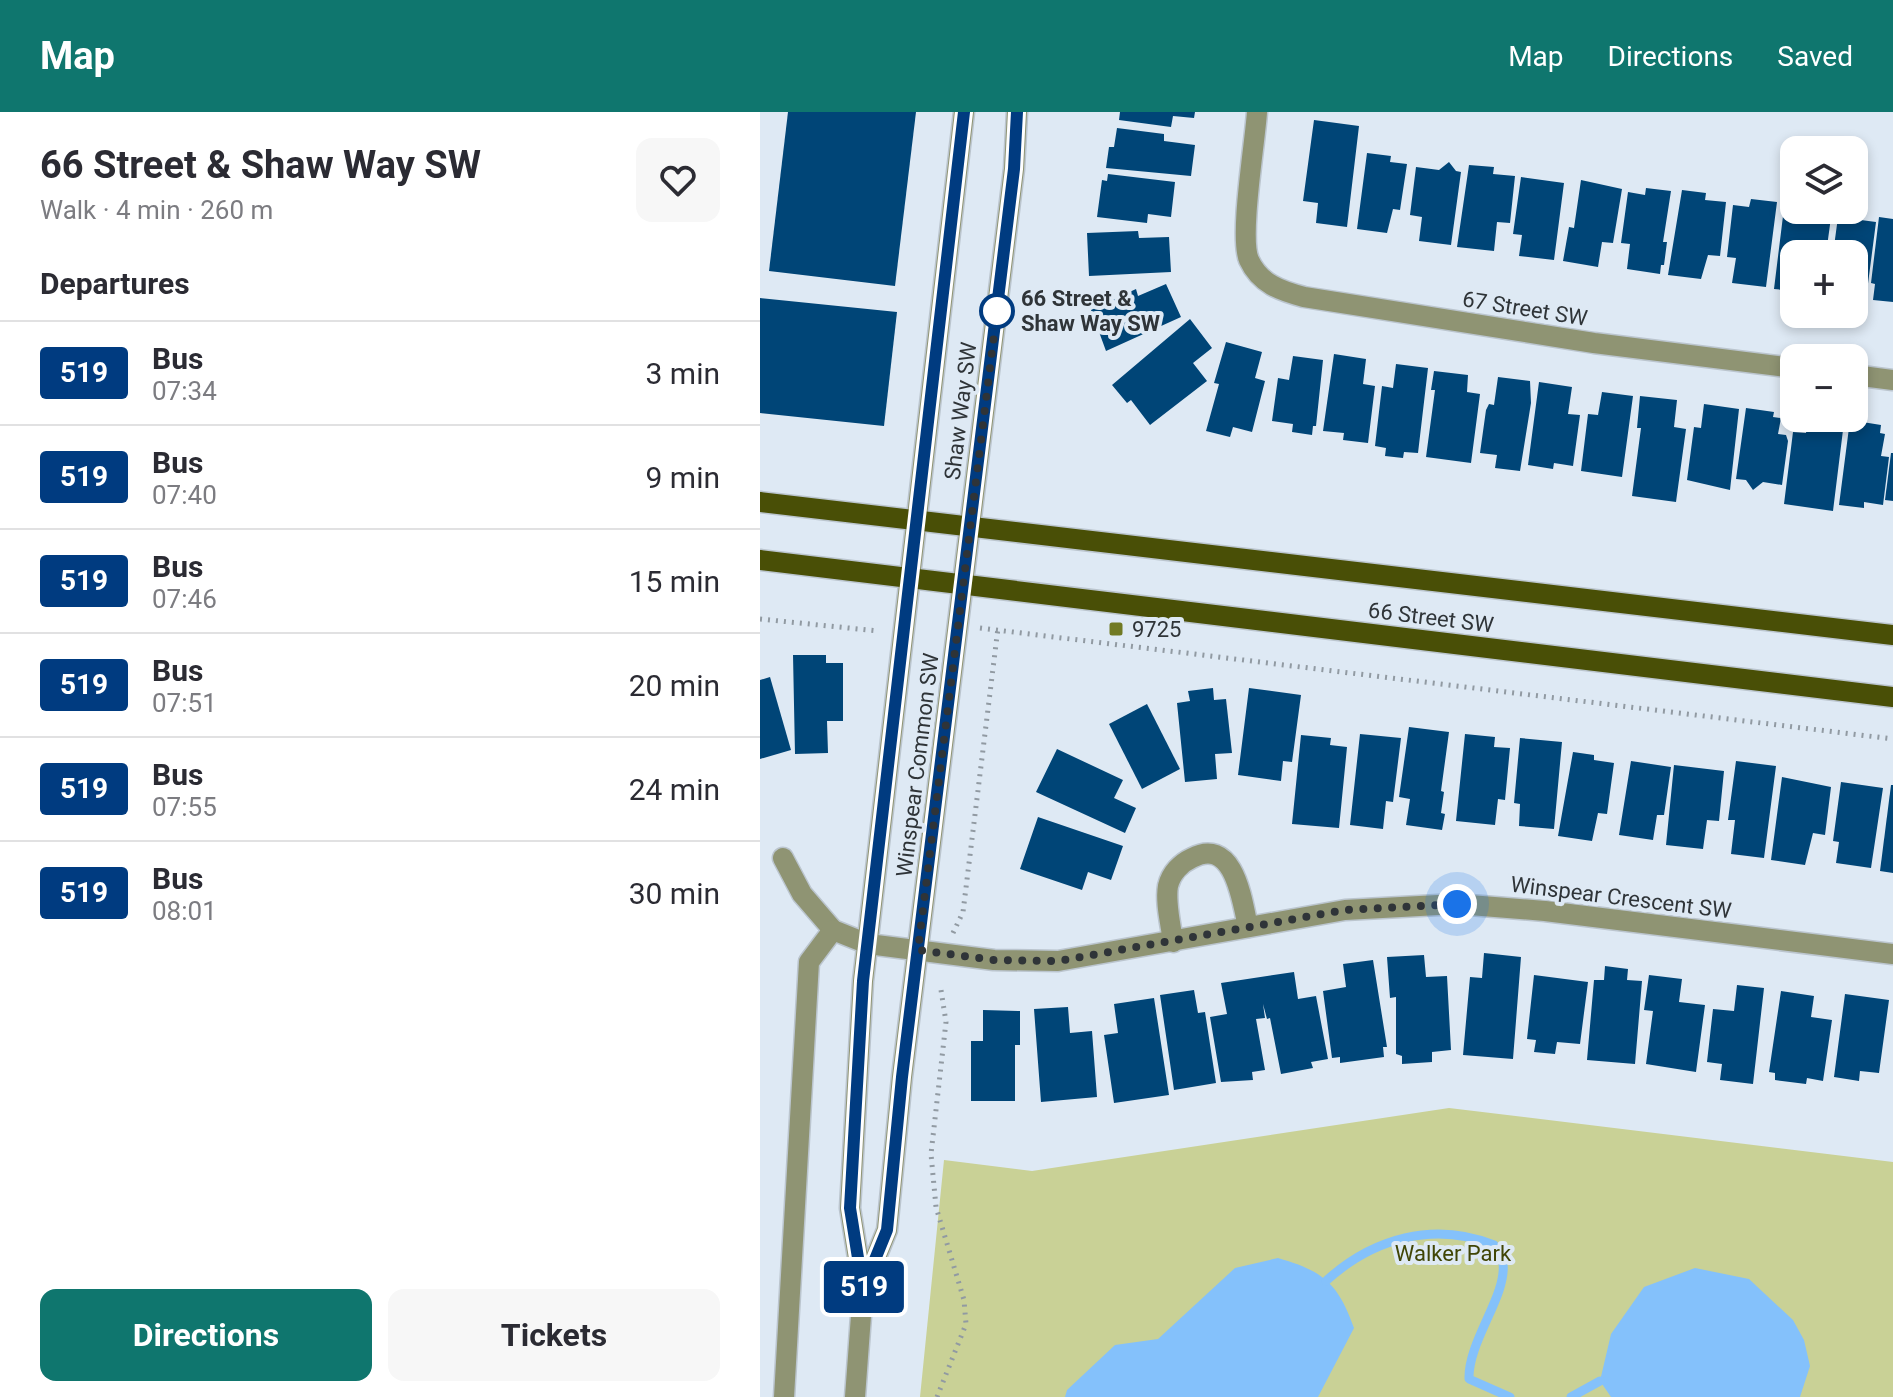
<!DOCTYPE html>
<meta charset="utf-8">
<style>
:root{--surface:#fff;--page:#f7f7f7;--text:#2b2b33;--muted:#7c7c81;--line:#e1e1e2;--accent:#0f766e}
body{margin:0;font-family:Roboto,sans-serif;background:var(--page);color:var(--text);height:100vh;display:flex;flex-direction:column;font-size:30px;white-space:nowrap}
*{box-sizing:border-box;margin:0}
p{font-size:26px;color:var(--muted)}
.icon{flex:none;width:44px;height:44px;fill:none;stroke:currentColor;stroke-width:2;stroke-linecap:round;stroke-linejoin:round}
.map{position:relative;flex:1;overflow:hidden}
.panel{display:flex;flex-direction:column;background:var(--surface);width:760px}
.panel>*{flex:none}
.badge{padding:0 16px;border-radius:6px;font-size:28px;line-height:52px}
.tools{position:absolute;left:1020px;top:24px;display:grid;gap:16px}
.tools a{display:grid;place-items:center;width:88px;height:88px;border-radius:16px;background:var(--surface);box-shadow:0 4px 12px #0003;font-size:40px}
.you{position:absolute;width:40px;height:40px;margin:-20px;border:6px solid #fff;border-radius:50%;background:#1a73e8;box-shadow:0 0 0 12px #1a73e833}
.map>.badge{position:absolute;translate:-50% -50%;box-shadow:0 0 0 4px #fff}
h2{padding:0 40px;font-size:30px;line-height:72px}
.round{display:grid;place-items:center;flex:none;width:84px;height:84px;border-radius:16px;background:var(--page)}
.head{display:flex;align-items:center;justify-content:space-between;height:136px;padding:0 40px}
h1{font-size:38px;font-weight:700;line-height:60px}
.cta{display:flex;gap:16px;margin-top:auto;padding:16px 40px}
.cta a{flex:1;height:92px;border-radius:16px;background:var(--accent);color:#fff;font-size:32px;font-weight:700;line-height:92px;text-align:center}
.cta a+a{background:var(--page);color:var(--text)}
ul{padding:0;list-style:none}
li{display:flex;align-items:center;gap:24px;height:104px;padding:0 40px;border-top:2px solid var(--line)}
li div{flex:1}
li b{display:block;font-size:30px}
li em{font-style:normal}
li .badge{min-width:88px;font-weight:700;text-align:center}
header{display:flex;align-items:center;gap:48px;box-sizing:border-box;height:112px;padding:0 40px;background:var(--accent);color:#fff}
header strong{font-size:38px}
nav{display:flex;gap:44px;margin-inline-start:auto;font-size:28px}
main{display:flex;flex:1;min-height:0}
.map>svg:first-child{display:block}
.green{fill:#c9d196}
.water{fill:#84c1fb}
.lines{fill:none;stroke-linecap:round;stroke-linejoin:round}
.stream{stroke:#84c1fb;stroke-width:9}
.building{fill:#004577}
.minor-casing{stroke:#bbc5ce;stroke-width:23}
.major-casing{stroke:#bbc5ce;stroke-width:23}
.path{stroke:#919aa2;stroke-width:5;stroke-dasharray:2 6;stroke-linecap:butt}
.minor{stroke:#8f9473;stroke-width:20}
.major{stroke:#494f06;stroke-width:20}
.line-casing{stroke:#fff;stroke-width:18}
.line{stroke:#003b80;stroke-width:12}
.walk{stroke:#2f3438;stroke-width:8;stroke-dasharray:0 14.4}
.stop-dot{fill:#fff;stroke:#003b80;stroke-width:4}
.poi-dot{fill:#717a24;stroke:#dee9f4;stroke-width:3}
.labels{text-anchor:middle;stroke-width:8;stroke-linejoin:round;paint-order:stroke}
.stop-label{font-size:22px;font-weight:bold;fill:#2f3438;stroke:#dee9f4;text-anchor:start}
.street-label{font-size:22px;fill:#2f3438;stroke:#dee9f4}
.poi-label{font-size:22px;fill:#2f3438;stroke:#dee9f4;text-anchor:start}
.park-label{font-size:22px;fill:#404505;stroke:#dee9f4}
</style>
<header>
<strong>Map</strong>
<nav><a>Map</a><a>Directions</a><a>Saved</a></nav>
</header>
<main>
<section class="panel">
<div class="head"><div><h1>66 Street &amp; Shaw Way SW</h1><p>Walk · 4 min · 260 m</p></div><a class="round"><svg class="icon" aria-label="heart" viewBox="0 0 24 24"><path d="M12 20l-8-8c-3-5 5-10 8-4 3-6 11-1 8 4z"/></svg></a></div>
<h2>Departures</h2>
<ul>
<li><span class="badge" style="background:#003b80;color:#fff">519</span><div><b>Bus</b><p>07:34</p></div><em>3 min</em></li>
<li><span class="badge" style="background:#003b80;color:#fff">519</span><div><b>Bus</b><p>07:40</p></div><em>9 min</em></li>
<li><span class="badge" style="background:#003b80;color:#fff">519</span><div><b>Bus</b><p>07:46</p></div><em>15 min</em></li>
<li><span class="badge" style="background:#003b80;color:#fff">519</span><div><b>Bus</b><p>07:51</p></div><em>20 min</em></li>
<li><span class="badge" style="background:#003b80;color:#fff">519</span><div><b>Bus</b><p>07:55</p></div><em>24 min</em></li>
<li><span class="badge" style="background:#003b80;color:#fff">519</span><div><b>Bus</b><p>08:01</p></div><em>30 min</em></li>
</ul>
<div class="cta"><a>Directions</a><a>Tickets</a></div>
</section>
<div class="map">
<svg width="1133" height="1285" viewBox="0 0 1133 1285">
<rect width="100%" height="100%" fill="#dee9f4"/>
<polygon class="green" points="689,996 1133,1050 1133,1285 160,1285 184,1048 272,1059"/>
<g class="water">
<path d="M 518,1146 C 563,1159 578,1171 594,1216 L 558,1285 L 305,1285 L 307,1278 L 355,1233 L 398,1227 L 475,1156 Z"/>
<polygon points="935,1156 989,1167 1033,1208 1044,1228 1050,1254 1040,1285 851,1285 840,1269 851,1222 884,1175"/>
</g>
<g class="lines">
<g class="stream">
<path d="M 566,1169 C 613,1126 674,1109 734,1133 C 737,1138 742,1146 743,1151 C 747,1184 708,1229 709,1267 L 750,1285"/>
<polyline points="811,1285 840,1269"/>
</g>
</g>
<g class="building">
<polygon points="28,0 156,0 135,174 9,159"/>
<polygon points="360,0 435,0 434,6 413,4 411,15 359,8"/>
<polygon points="554,8 599,14 587,115 556,111 558,91 543,89"/>
<polygon points="357,16 404,22 404,29 435,33 431,64 346,56 349,35 354,35"/>
<polygon points="607,41 631,44 630,50 647,52 640,98 633,97 627,121 597,117"/>
<polygon points="689,50 696,59 701,60 691,133 659,129 662,105 650,103 656,55 679,58"/>
<polygon points="709,53 734,55 733,62 755,64 750,111 737,110 734,139 697,135"/>
<polygon points="348,62 415,70 411,105 388,102 387,111 337,105 342,68 347,69"/>
<polygon points="761,65 804,71 794,148 759,144 762,123 753,122"/>
<polygon points="821,68 862,77 853,131 842,130 838,155 803,149 809,115 814,116"/>
<polygon points="886,76 911,79 903,130 907,130 904,153 901,153 900,162 867,157 870,132 861,131 868,80 885,83"/>
<polygon points="922,78 946,81 945,88 966,90 960,144 948,143 941,167 908,163"/>
<polygon points="991,87 1017,90 1006,175 972,171 976,146 967,145 973,93 989,95"/>
<polygon points="1024,96 1072,98 1066,142 1034,142 1034,179 1014,177"/>
<polygon points="1078,105 1116,110 1106,187 1094,185 1094,142 1073,142"/>
<polygon points="1119,105 1133,107 1133,190 1113,188 1115,172 1111,171"/>
<polygon points="378,119 379,126 409,125 411,160 329,164 327,121"/>
<polygon points="406,172 421,205 346,239 331,198 376,177 378,184"/>
<polygon points="0,186 137,200 124,314 0,301"/>
<polygon points="430,207 452,236 433,251 447,269 390,313 371,288 367,291 352,273"/>
<polygon points="466,230 502,240 495,266 505,269 492,320 473,315 470,325 446,319 459,272 454,271"/>
<polygon points="574,242 606,247 603,272 615,274 608,331 583,328 584,321 563,319"/>
<polygon points="533,244 563,248 556,314 553,314 552,323 532,320 533,312 512,309 518,266 529,268"/>
<polygon points="636,252 668,256 658,341 644,340 643,346 625,344 626,336 615,334 622,274 633,276"/>
<polygon points="674,259 708,263 707,280 720,282 711,351 666,345 675,278 671,278"/>
<polygon points="738,265 770,269 771,291 760,359 735,356 737,343 720,341 726,298 729,292 734,293"/>
<polygon points="779,270 812,275 808,302 820,303 813,354 794,351 793,357 768,353"/>
<polygon points="842,280 873,284 862,365 821,359 828,302 838,303"/>
<polygon points="880,284 917,288 914,315 926,317 916,390 872,384 881,316 877,316"/>
<polygon points="944,292 979,297 970,378 927,368 934,315 941,316"/>
<polygon points="986,296 1014,300 1013,305 1021,306 1018,322 1026,323 1028,329 1022,373 1003,370 993,378 986,368 976,367"/>
<polygon points="1048,306 1084,310 1073,399 1024,392 1033,320 1046,321"/>
<polygon points="1090,308 1121,313 1120,321 1125,322 1121,344 1129,345 1123,393 1104,390 1104,396 1079,393"/>
<polygon points="1131,341 1133,341 1133,389 1125,388"/>
<polygon points="33,543 66,543 66,551 83,551 83,609 67,609 68,641 35,642"/>
<polygon points="10,565 31,638 0,647 0,568"/>
<polygon points="453,576 454,588 466,587 472,641 455,642 457,667 425,670 417,591 430,589 428,579"/>
<polygon points="489,576 541,583 532,650 523,649 521,669 478,663"/>
<polygon points="387,592 420,657 382,677 349,612"/>
<polygon points="649,615 689,620 681,679 684,680 681,701 685,702 682,718 646,713 650,687 639,685"/>
<polygon points="600,622 641,626 633,690 626,689 623,717 590,713"/>
<polygon points="705,622 735,625 734,635 750,636 745,688 738,687 735,713 696,709"/>
<polygon points="541,623 571,626 570,633 587,635 579,716 532,712"/>
<polygon points="760,626 802,630 794,717 759,714 760,692 754,691"/>
<polygon points="297,637 363,668 354,686 376,696 365,721 276,680"/>
<polygon points="813,640 834,643 834,648 854,651 847,702 838,701 832,729 798,724"/>
<polygon points="871,649 911,655 904,703 897,703 893,728 859,723"/>
<polygon points="976,649 1016,654 1004,746 971,742 975,708 968,708"/>
<polygon points="914,653 964,659 959,709 947,708 943,737 906,733"/>
<polygon points="1022,665 1071,675 1065,723 1053,721 1045,753 1011,748"/>
<polygon points="1081,670 1123,676 1111,756 1076,751 1079,730 1073,729"/>
<polygon points="1131,673 1133,673 1133,761 1120,759"/>
<polygon points="278,705 363,734 351,768 328,760 322,778 260,757"/>
<polygon points="724,841 761,845 753,947 703,943 710,865 722,866"/>
<polygon points="664,843 666,865 687,864 691,938 672,940 672,950 642,952 642,944 636,942 636,885 630,886 627,845"/>
<polygon points="613,848 627,935 623,935 624,945 580,951 580,945 572,946 563,879 586,875 583,852"/>
<polygon points="845,854 868,857 867,868 882,869 875,952 827,948 834,868 844,868"/>
<polygon points="534,860 538,887 556,884 568,947 551,950 553,956 521,962 510,906 507,907 503,892 505,906 496,907 505,958 492,960 493,968 461,970 450,905 467,902 461,871"/>
<polygon points="774,863 828,870 820,932 797,930 795,942 774,940 776,928 767,927"/>
<polygon points="889,863 922,867 919,890 945,893 936,960 886,952 893,899 884,898"/>
<polygon points="977,873 1004,876 993,972 960,968 962,952 947,950 953,897 974,899"/>
<polygon points="434,878 438,901 445,900 456,971 414,978 400,883"/>
<polygon points="1021,879 1054,884 1051,905 1072,908 1063,969 1047,966 1046,972 1015,968 1015,961 1009,960"/>
<polygon points="1085,882 1129,888 1119,961 1100,959 1099,969 1074,965"/>
<polygon points="394,886 409,983 354,991 344,923 358,921 354,892"/>
<polygon points="308,895 310,921 332,919 337,985 281,990 274,897"/>
<polygon points="223,898 260,899 260,933 255,933 255,989 211,989 211,929 223,929"/>
</g>
<g class="lines">
<defs>
<g id="minor">
<path d="M 497,0 C 495,31 479,125 489,148 C 500,172 521,179 544,185 L 834,231 L 1034,256"/>
<polyline points="1094,263 1133,268"/>
<polyline points="23,746 42,782 73,818 108,832 234,848 298,849 585,798 697,792 785,799 1133,842"/>
<path d="M 413,830 C 411,813 405,791 408,774 C 411,761 421,751 432,746 C 474,724 482,788 488,815"/>
<polyline points="103,1177 127,1118 142,965 254,57 257,0"/>
<polyline points="24,1285 49,850 73,818"/>
<polyline points="95,1285 103,1177 90,1096 103,869 204,0"/>
</g>
<g id="major">
<polyline points="0,390 1133,523"/>
<polyline points="0,448 1133,585"/>
</g>
</defs>
<use href="#minor" class="minor-casing"/>
<use href="#major" class="major-casing"/>
<g class="path">
<polyline points="0,507 118,519"/>
<polyline points="220,516 1133,627"/>
<polyline points="193,821 203,800 238,516"/>
<polyline points="177,1285 206,1212 204,1188 176,1095 171,1042 186,910 181,878"/>
</g>
<use href="#minor" class="minor"/>
<use href="#major" class="major"/>
</g>
<g class="lines">
<defs>
<polyline id="line" points="204,0 103,869 90,1096 103,1177 127,1118 142,965 254,57 257,0"/>
</defs>
<use href="#line" class="line-casing"/>
<use href="#line" class="line"/>
<polyline class="walk" points="237,199 158,838 234,848 298,849 585,798 697,792"/>
</g>
<circle class="stop-dot" cx="237" cy="199" r="16"/>
<rect class="poi-dot" x="348" y="509" width="16" height="16" rx="4"/>
<g class="labels">
<g class="stop-label">
<text x="261" y="194">66 Street &amp;<tspan x="261" dy="25">Shaw Way SW</tspan></text>
</g>
<g class="street-label">
<text transform="translate(765 196) rotate(9)" y="8">67 Street SW</text>
<text transform="translate(200 299) rotate(-83)" y="8">Shaw Way SW</text>
<text transform="translate(671 505) rotate(7)" y="8">66 Street SW</text>
<text transform="translate(157 653) rotate(-83)" y="8">Winspear Common SW</text>
<text transform="translate(861 785) rotate(7)" y="8">Winspear Crescent SW</text>
</g>
<g class="poi-label">
<text x="372" y="525">9725</text>
</g>
<g class="park-label">
<text x="693" y="1149">Walker Park</text>
</g>
</g>
</svg>
<div class="tools">
<a><svg class="icon" aria-label="layers" viewBox="0 0 24 24"><path d="M12 4l9 5-9 5-9-5zM3 14l9 5 9-5"/></svg></a>
<a>+</a>
<a>−</a>
</div>
<div class="you" style="left:697px;top:792px"></div>
<b class="badge" style="left:104px;top:1175px;background:#003b80;color:#fff">519</b>
</div>
</main>
